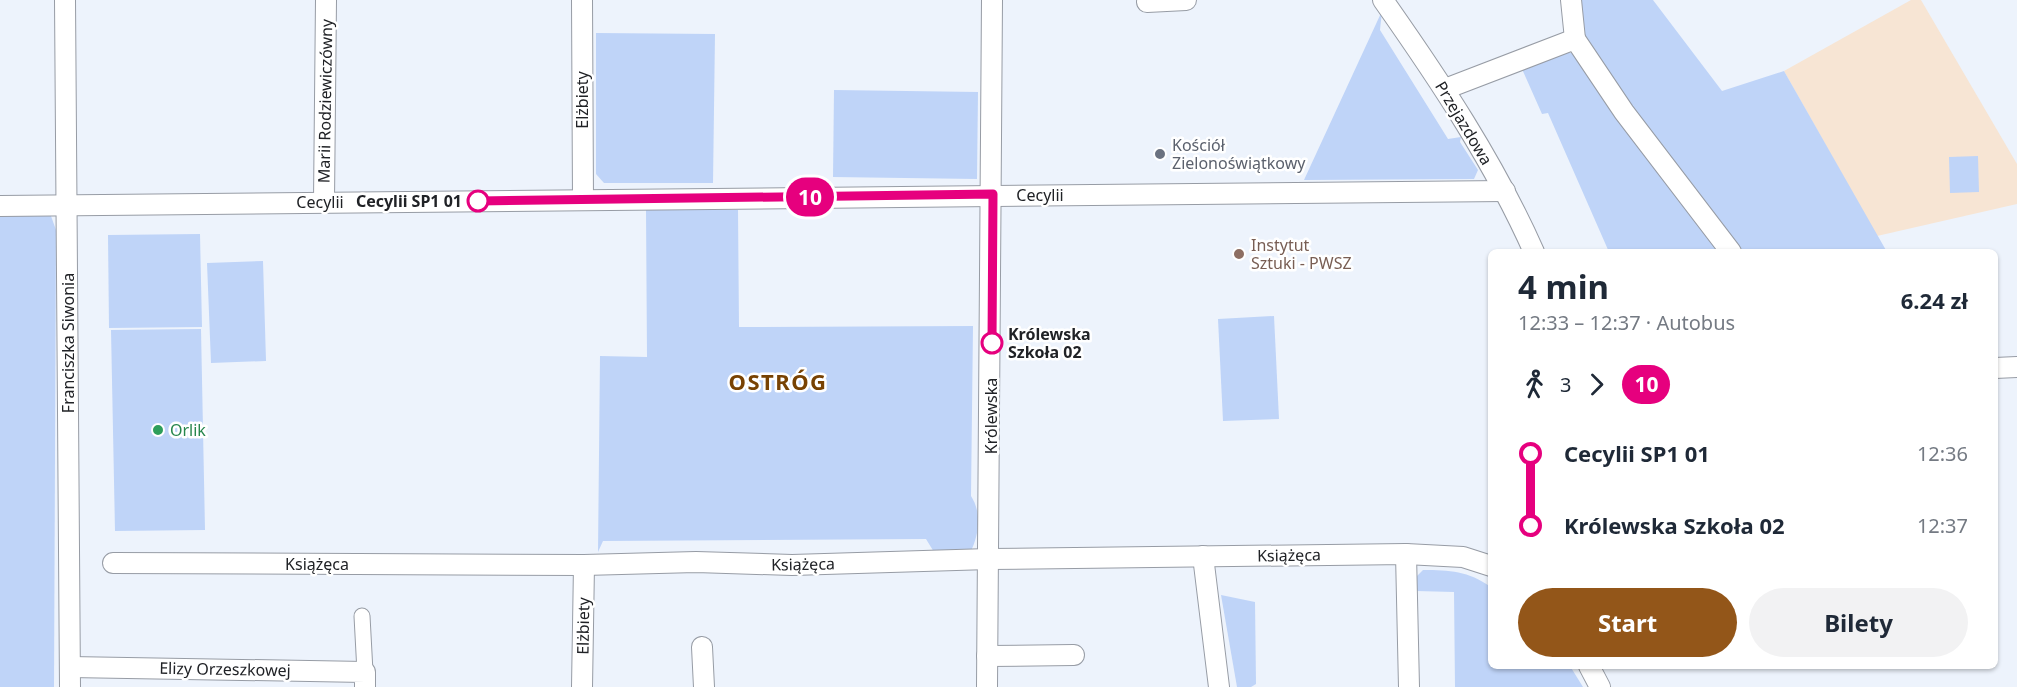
<!DOCTYPE html>
<html lang="pl">
<meta charset="utf-8">
<style>
:root{--surface:#fff;--page:#f2f2f3;--text:#1f2937;--muted:#747a83;--accent:#935619}
body{margin:0;font-family:"Noto Sans",sans-serif;background:var(--page);color:var(--text);height:100vh;display:flex;flex-direction:column;font-size:22px;white-space:nowrap}
*{box-sizing:border-box;margin:0}
p{font-size:20px;color:var(--muted)}
.icon{flex:none;width:33px;height:33px;fill:none;stroke:currentColor;stroke-width:2;stroke-linecap:round;stroke-linejoin:round}
.map{position:relative;flex:1;overflow:hidden}
.details{position:absolute;left:1488px;top:249px;width:510px;height:420px;display:flex;flex-direction:column;background:var(--surface);border-radius:9px;box-shadow:0 2px 4px #0004}
.details>*{flex:none}
.badge{padding:0 12px;border-radius:20px;font-size:21px;line-height:39px}
.map>.badge{position:absolute;translate:-50% -50%;box-shadow:0 0 0 3px #fff}
.legs{display:flex;align-items:center;gap:9px;height:66px;padding:0 30px;font-size:20px}
.legs p{margin-inline-start:auto}
.summary{display:flex;align-items:center;justify-content:space-between;height:102px;padding:0 30px}
h1{font-size:33px;font-weight:700;line-height:45px}
.action{display:flex;gap:12px;margin-top:auto;padding:12px 30px}
.action a{flex:1;height:69px;border-radius:36px;background:var(--accent);color:#fff;font-size:24px;font-weight:700;line-height:69px;text-align:center}
.action a+a{background:var(--page);color:var(--text)}
ul{padding:0 30px;list-style:none}
li{display:flex;align-items:center;gap:21px;height:72px;font-size:22px}
li i{display:grid;place-items:center;width:9px;height:100%;margin:0 8px;background:currentColor}
li i::after{content:'';width:15px;height:15px;margin:-8px;border:4px solid;border-radius:50%;background:var(--surface)}
li p{margin-inline-start:auto}
li:first-child i{background:linear-gradient(#0000 50%,currentColor 0)}
li:last-child i{background:linear-gradient(currentColor 50%,#0000 0)}
.map>svg:first-child{display:block}
.education{fill:#f7e5d4}
.green{fill:#bfd4f8}
.lines{fill:none;stroke-linecap:round;stroke-linejoin:round}
.pedestrian-casing{stroke:#979ca5;stroke-width:17}
.minor-casing{stroke:#979ca5;stroke-width:22}
.pedestrian{stroke:#fff;stroke-width:15}
.minor{stroke:#fff;stroke-width:20}
.line-1-casing{stroke:#fff;stroke-width:14}
.line-1{stroke:#e6007e;stroke-width:9}
.worship-dot{fill:#6b7280;stroke:#fff;stroke-width:2}
.stop-1-dot{fill:#fff;stroke:#e6007e;stroke-width:3}
.education-dot{fill:#8d6e63;stroke:#fff;stroke-width:2}
.leisure-dot{fill:#2e9e5b;stroke:#fff;stroke-width:2}
.labels{text-anchor:middle;stroke-width:5;stroke-linejoin:round;paint-order:stroke}
.street-label{font-size:16px;fill:#202226;stroke:#fff}
.worship-label{font-size:16px;fill:#5b616d;stroke:#fff;text-anchor:start}
.stop-label{font-size:16px;font-weight:bold;fill:#202226;stroke:#fff;text-anchor:end}
.education-label{font-size:16px;fill:#785e54;stroke:#fff;text-anchor:start}
.leisure-label{font-size:16px;fill:#27864d;stroke:#fff;text-anchor:start}
.district-label{font-size:22px;font-weight:bold;letter-spacing:1.5px;fill:#784203;stroke:#fff}
</style>
<div class="map">
<svg width="2017" height="687" viewBox="0 0 2017 687">
<rect width="100%" height="100%" fill="#edf3fc"/>
<polygon class="education" points="1911,0 1921,0 2017,164 2017,204 1877,236 1784,71"/>
<g class="green">
<polygon points="1577,0 1653,0 1722,91 1784,71 1887,252 1609,252 1548,113 1542,114 1522,69 1565,52 1591,57 1584,43"/>
<polygon points="1382,11 1380,30 1448,139 1461,137 1460,142 1478,170 1474,179 1304,180"/>
<polygon points="596,33 715,34 713,183 604,183 596,174"/>
<polygon points="834,90 978,92 977,179 833,177"/>
<polygon points="1978,156 1979,192 1950,193 1949,157"/>
<path d="M 646,210 L 738,210 L 739,327 L 973,326 L 971,496 C 982,513 979,534 971,551 L 934,552 L 926,539 L 603,541 L 598,552 L 600,356 L 647,357 Z"/>
<polygon points="0,216 51,216 56,230 54,687 0,687"/>
<polygon points="200,234 202,327 109,328 108,235"/>
<polygon points="263,261 266,361 211,363 207,263"/>
<polygon points="1274,316 1279,419 1223,421 1218,319"/>
<polygon points="201,329 205,530 115,531 111,330"/>
<path d="M 1423,570 C 1450,570 1468,571 1491,587 L 1491,666 L 1570,666 L 1583,687 L 1455,687 L 1454,592 L 1416,591 L 1416,577 Z"/>
<polygon points="1221,595 1255,602 1256,684 1251,687 1237,687"/>
</g>
<g class="lines">
<defs>
<polyline id="pedestrian" points="362,616 365,672"/>
<g id="minor">
<polyline points="65,0 70,687"/>
<polyline points="582,0 583,200"/>
<path d="M 1383,0 C 1440,81 1494,162 1534,252"/>
<polyline points="1571,0 1575,39"/>
<polyline points="1147,2 1186,0"/>
<polyline points="1445,89 1575,39 1624,112 1731,252"/>
<polyline points="324,201 326,0"/>
<polyline points="0,206 1505,191"/>
<polyline points="1995,368 2017,367"/>
<polyline points="1406,554 1409,687"/>
<polyline points="1203,556 1219,687"/>
<polyline points="113,563 584,565 696,562 792,565 989,559 1406,554 1463,557 1491,566"/>
<polyline points="702,647 704,687"/>
<polyline points="987,656 1074,655"/>
<polyline points="1589,666 1600,687"/>
<polyline points="70,667 365,672 365,687"/>
<polyline points="582,687 584,565"/>
<polyline points="987,687 992,0"/>
</g>
</defs>
<use href="#pedestrian" class="pedestrian-casing"/>
<use href="#minor" class="minor-casing"/>
<use href="#pedestrian" class="pedestrian"/>
<use href="#minor" class="minor"/>
</g>
<g class="lines">
<defs>
<polyline id="line-1" points="478,201 993,194 992,343"/>
</defs>
<use href="#line-1" class="line-1-casing"/>
<use href="#line-1" class="line-1"/>
</g>
<circle class="worship-dot" cx="1160" cy="154" r="6"/>
<g class="stop-1-dot">
<circle cx="478" cy="201" r="10"/>
<circle cx="992" cy="343" r="10"/>
</g>
<circle class="education-dot" cx="1239" cy="254" r="6"/>
<circle class="leisure-dot" cx="158" cy="430" r="6"/>
<g class="labels">
<g class="street-label">
<text transform="translate(582 100) rotate(-90)" y="6">Elżbiety</text>
<text transform="translate(325 101) rotate(-89)" y="6">Marii Rodziewiczówny</text>
<text transform="translate(1464 123) rotate(59)" y="6">Przejazdowa</text>
<text x="1040" y="201">Cecylii</text>
<text x="320" y="208">Cecylii</text>
<text transform="translate(68 343) rotate(-90)" y="6">Franciszka Siwonia</text>
<text transform="translate(991 416) rotate(-90)" y="6">Królewska</text>
<text transform="translate(1289 555) rotate(-1)" y="6">Książęca</text>
<text x="317" y="570">Książęca</text>
<text transform="translate(803 564) rotate(-1)" y="6">Książęca</text>
<text transform="translate(583 626) rotate(-89)" y="6">Elżbiety</text>
<text transform="translate(225 669) rotate(1)" y="6">Elizy Orzeszkowej</text>
</g>
<g class="worship-label">
<text x="1172" y="151">Kościół<tspan x="1172" dy="18">Zielonoświątkowy</tspan></text>
</g>
<g class="stop-label">
<text x="462" y="207">Cecylii SP1 01</text>
<text x="1008" y="340" text-anchor="start">Królewska<tspan x="1008" dy="18">Szkoła 02</tspan></text>
</g>
<g class="education-label">
<text x="1251" y="251">Instytut<tspan x="1251" dy="18">Sztuki - PWSZ</tspan></text>
</g>
<g class="leisure-label">
<text x="170" y="436">Orlik</text>
</g>
<g class="district-label">
<text x="778" y="390">OSTRÓG</text>
</g>
</g>
</svg>
<b class="badge" style="left:810px;top:197px;background:#e6007e;color:#fff">10</b>
<section class="details">
<div class="summary"><div><h1>4 min</h1><p>12:33 – 12:37 · Autobus</p></div><b>6.24 zł</b></div>
<div class="legs"><svg class="icon" aria-label="walk" viewBox="0 0 24 24"><circle cx="13" cy="4" r="2"/><path d="M13 8l-2 6 4 7M11 14l-3 7M7 12l3-4h3l4 4"/></svg>3<svg class="icon" aria-label="forward" viewBox="0 0 24 24"><path d="M9 5l7 7-7 7"/></svg><b class="badge" style="background:#e6007e;color:#fff">10</b></div>
<ul>
<li><i style="color:#e6007e"></i><b>Cecylii SP1 01</b><p>12:36</p></li>
<li><i style="color:#e6007e"></i><b>Królewska Szkoła 02</b><p>12:37</p></li>
</ul>
<div class="action"><a>Start</a><a>Bilety</a></div>
</section>
</div>
